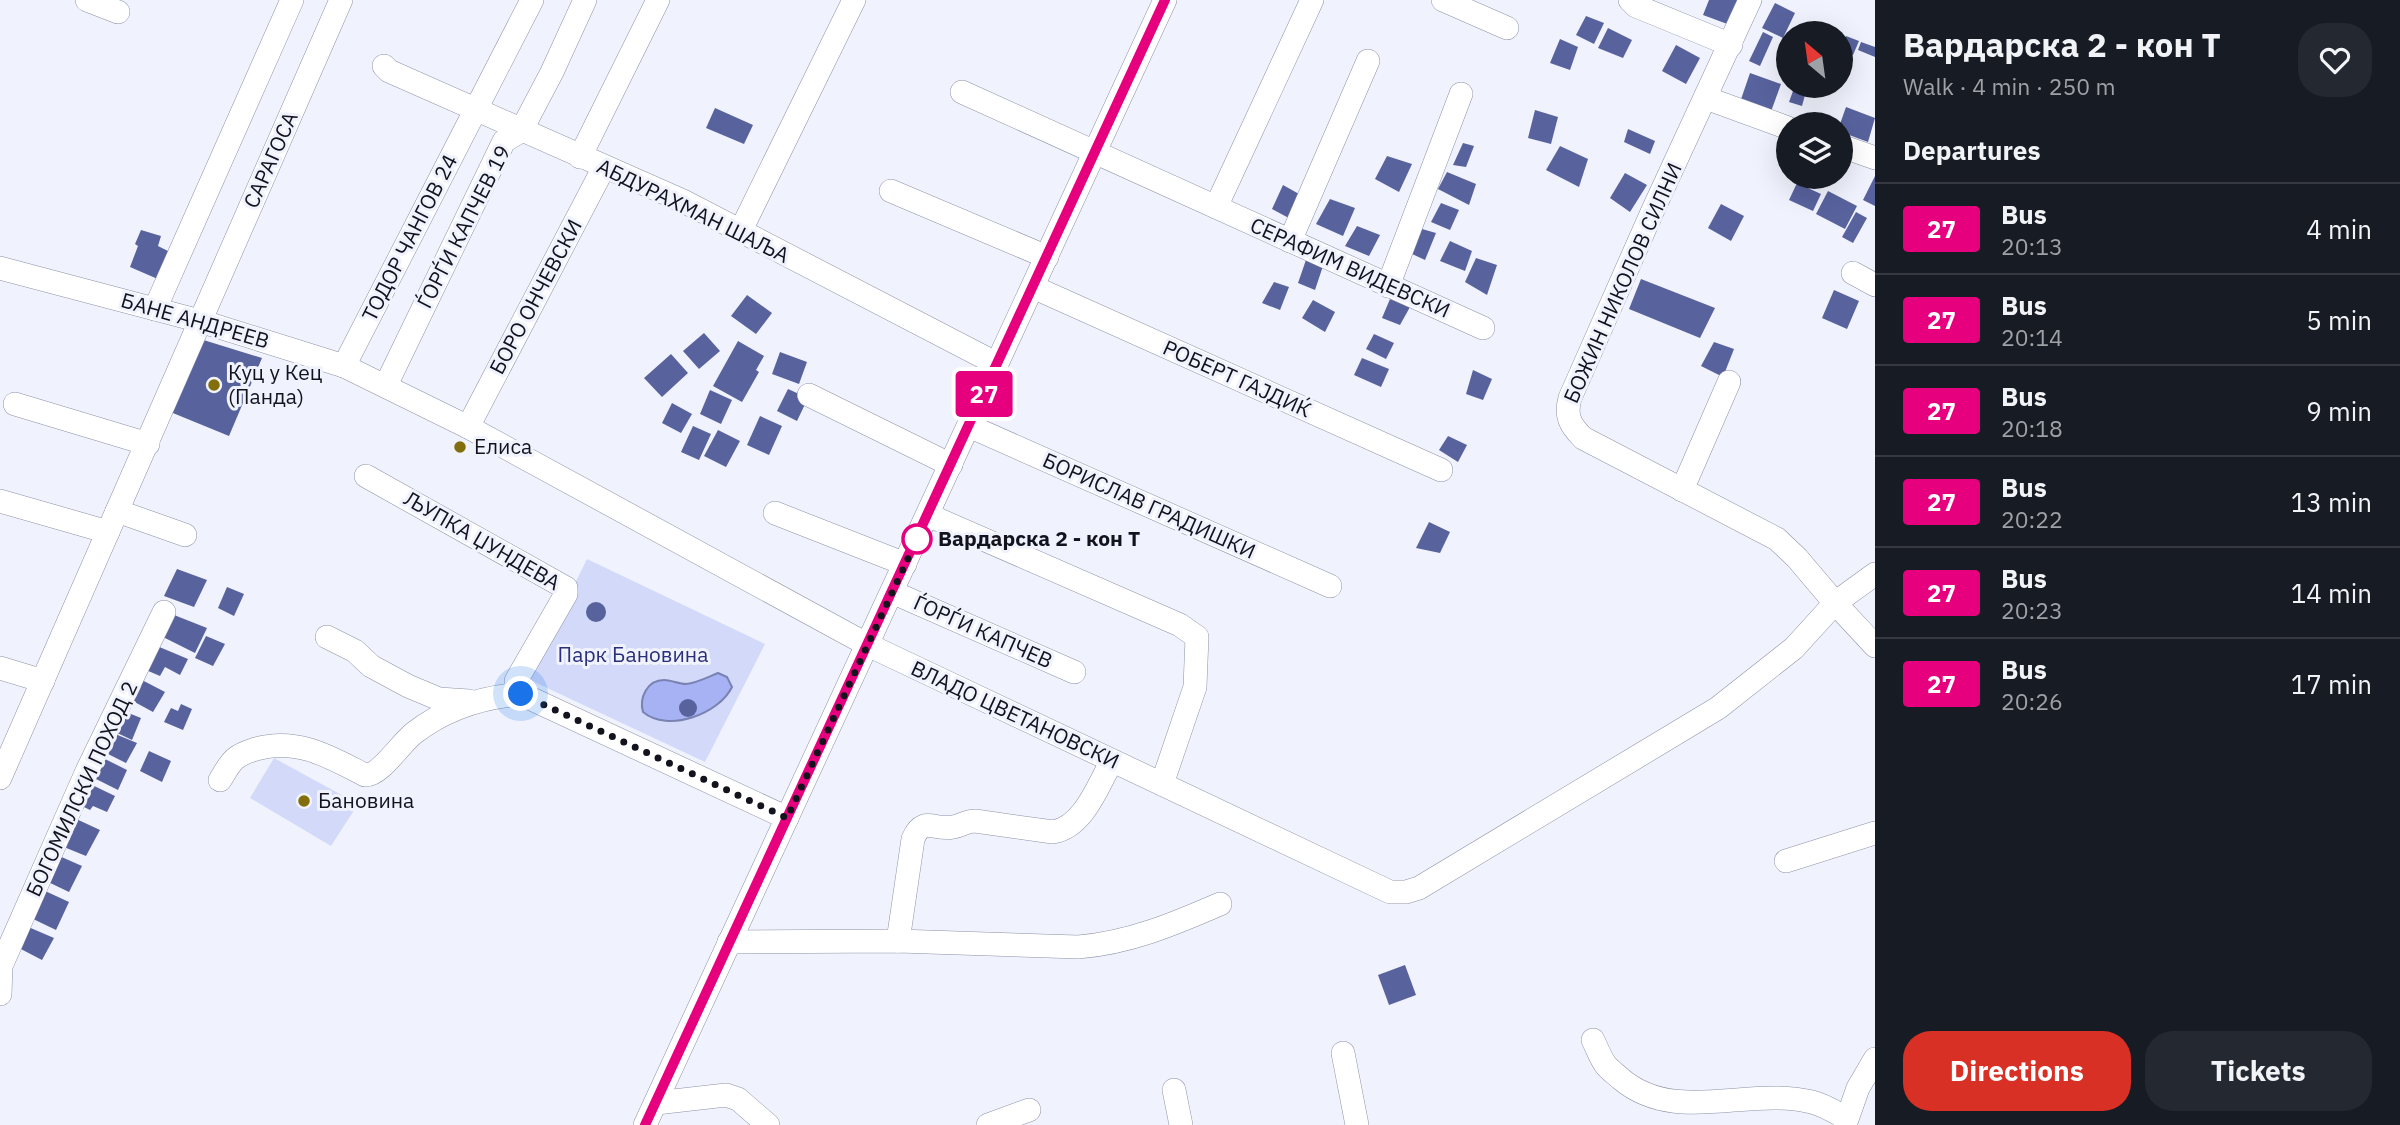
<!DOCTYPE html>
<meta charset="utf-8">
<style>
:root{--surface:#171b24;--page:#242831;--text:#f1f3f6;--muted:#9ea1a6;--line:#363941;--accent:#d93025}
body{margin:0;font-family:"IBM Plex Sans",sans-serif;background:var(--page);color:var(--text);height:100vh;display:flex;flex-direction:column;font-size:26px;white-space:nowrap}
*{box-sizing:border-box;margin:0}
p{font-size:23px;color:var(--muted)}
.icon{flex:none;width:38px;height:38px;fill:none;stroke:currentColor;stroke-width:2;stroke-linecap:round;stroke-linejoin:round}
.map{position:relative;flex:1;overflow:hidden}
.side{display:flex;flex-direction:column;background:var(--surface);width:525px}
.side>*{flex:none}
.badge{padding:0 14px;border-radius:5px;font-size:24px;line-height:46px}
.needle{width:46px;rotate:331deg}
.controls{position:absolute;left:1776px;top:21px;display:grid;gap:14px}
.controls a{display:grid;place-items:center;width:77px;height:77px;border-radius:50%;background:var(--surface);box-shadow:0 7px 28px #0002;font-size:35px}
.you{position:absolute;width:35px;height:35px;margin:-18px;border:5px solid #fff;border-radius:50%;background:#1a73e8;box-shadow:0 0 0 10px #1a73e833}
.map>.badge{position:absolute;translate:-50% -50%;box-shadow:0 0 0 4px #fff}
h2{padding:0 28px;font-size:26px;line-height:63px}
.round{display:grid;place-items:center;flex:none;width:74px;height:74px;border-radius:28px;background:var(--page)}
.summary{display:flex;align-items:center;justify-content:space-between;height:119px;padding:0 28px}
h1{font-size:33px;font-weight:700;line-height:52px}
.primary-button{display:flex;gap:14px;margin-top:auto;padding:14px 28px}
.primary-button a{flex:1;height:80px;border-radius:28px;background:var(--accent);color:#fff;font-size:28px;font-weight:700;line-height:80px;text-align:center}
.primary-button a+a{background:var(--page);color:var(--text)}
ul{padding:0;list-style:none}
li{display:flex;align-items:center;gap:21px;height:91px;padding:0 28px;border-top:2px solid var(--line)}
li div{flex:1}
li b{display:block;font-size:26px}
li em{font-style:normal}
li .badge{min-width:77px;font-weight:700;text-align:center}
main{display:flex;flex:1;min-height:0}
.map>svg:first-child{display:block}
.green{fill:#d2d9f9}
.water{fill:#a6b2f3;stroke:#7a82b2;stroke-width:2}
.building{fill:#58629d}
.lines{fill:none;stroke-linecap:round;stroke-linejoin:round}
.minor-casing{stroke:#8c91a8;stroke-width:24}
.minor{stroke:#fff;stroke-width:23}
.line-casing{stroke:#fff;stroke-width:16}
.line{stroke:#e6007e;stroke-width:10}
.walk{stroke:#12131c;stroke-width:7;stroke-dasharray:0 12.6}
.poi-dot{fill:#826e0b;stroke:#f0f3fd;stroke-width:2.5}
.stop-dot{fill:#fff;stroke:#e6007e;stroke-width:3.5}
.labels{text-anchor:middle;stroke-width:6;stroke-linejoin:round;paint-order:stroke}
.street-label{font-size:21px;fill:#12131c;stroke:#f0f3fd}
.poi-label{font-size:21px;fill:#12131c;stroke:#f0f3fd;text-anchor:start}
.stop-label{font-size:21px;font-weight:bold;fill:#12131c;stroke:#f0f3fd;text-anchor:start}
.park-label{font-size:21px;fill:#2b2f79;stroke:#f0f3fd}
</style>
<main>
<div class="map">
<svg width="1875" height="1125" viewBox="0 0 1875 1125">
<rect width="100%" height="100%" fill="#f0f3fd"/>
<g class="green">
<polygon points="587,559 765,644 705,762 528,679"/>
<polygon points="274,758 358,804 331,846 250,798"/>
</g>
<path class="water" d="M 718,673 L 727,677 L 732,687 C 719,714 668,733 643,712 C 639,698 647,680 664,680 C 671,680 679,684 686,684 C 697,683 708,677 718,673 Z"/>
<g class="building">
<polygon points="1709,0 1738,0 1730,25 1703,15"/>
<polygon points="1775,3 1795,13 1783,38 1762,28"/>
<polygon points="1586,16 1604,23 1594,44 1576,35"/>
<polygon points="1608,28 1632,40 1623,58 1598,48"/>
<polygon points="1763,32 1773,37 1760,66 1749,61"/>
<polygon points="1846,36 1859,41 1853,55 1841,50"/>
<polygon points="1560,39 1578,47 1570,70 1550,63"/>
<polygon points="1861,42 1875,47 1875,57 1858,50"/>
<polygon points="1676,45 1700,58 1686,84 1662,71"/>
<polygon points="1750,73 1781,84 1769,117 1739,105"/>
<polygon points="1793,91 1805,95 1802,106 1789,102"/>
<polygon points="1846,107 1875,118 1868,142 1841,132 1840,124"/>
<polygon points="715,108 753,125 744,144 706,128"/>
<polygon points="1535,110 1558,117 1551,144 1528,138"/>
<polygon points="1628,129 1655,141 1650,154 1624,142"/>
<polygon points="1463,143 1474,146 1466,167 1453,165"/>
<polygon points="1560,146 1588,159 1579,187 1546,170"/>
<polygon points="1387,156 1412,164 1399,192 1375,179"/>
<polygon points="1447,172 1476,184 1469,205 1438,189"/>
<polygon points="1625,173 1647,185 1630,212 1610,198"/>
<polygon points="1875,176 1875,206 1863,200"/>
<polygon points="1797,183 1821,194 1813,211 1789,200"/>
<polygon points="1283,185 1308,199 1298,223 1272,209"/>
<polygon points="1828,191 1857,206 1845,229 1816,214"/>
<polygon points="1330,199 1355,208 1343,236 1316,224"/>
<polygon points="1441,203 1459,210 1450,230 1431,222"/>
<polygon points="1721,204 1744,216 1731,241 1708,228"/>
<polygon points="1856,212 1867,218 1853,243 1842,237"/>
<polygon points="1357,226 1380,235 1369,256 1345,246"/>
<polygon points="1422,229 1436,233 1425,260 1410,253"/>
<polygon points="141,230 161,236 158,246 172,253 160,280 130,267 138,246 135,244"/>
<polygon points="1450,241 1472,251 1465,271 1440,261"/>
<polygon points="1307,257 1323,266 1315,290 1298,283"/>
<polygon points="1476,258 1497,265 1487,295 1465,282"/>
<polygon points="1641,279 1715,308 1700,338 1629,309"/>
<polygon points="1274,282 1289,287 1280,310 1262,303"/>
<polygon points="1834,290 1859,301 1847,329 1822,318"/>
<polygon points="747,295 772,313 756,334 731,316"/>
<polygon points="1390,299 1410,307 1400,325 1382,318"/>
<polygon points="1313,300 1335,312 1325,332 1302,318"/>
<polygon points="704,333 720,351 699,369 683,351"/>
<polygon points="1374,334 1394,343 1386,359 1366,349"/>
<polygon points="197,338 262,358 229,436 168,411"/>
<polygon points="738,341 764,356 756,370 759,372 742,402 713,386"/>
<polygon points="1714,342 1734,349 1723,377 1701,366"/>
<polygon points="780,352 807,362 799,384 772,374"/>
<polygon points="671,354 688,373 662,397 644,378"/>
<polygon points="1362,358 1389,369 1381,387 1354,375"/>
<polygon points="1473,370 1492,379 1483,400 1466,394"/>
<polygon points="788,389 808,398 797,421 777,411"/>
<polygon points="710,390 732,400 721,424 700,414"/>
<polygon points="672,403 692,414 681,433 662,423"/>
<polygon points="760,416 782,426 769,455 747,445"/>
<polygon points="693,426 711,434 699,460 681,452"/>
<polygon points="718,430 740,441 726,467 704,456"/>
<polygon points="1448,436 1467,445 1458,462 1439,450"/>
<polygon points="1429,522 1450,532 1440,553 1416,548"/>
<polygon points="177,569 207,580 194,607 164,596"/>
<polygon points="227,587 244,594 234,616 218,608"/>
<circle cx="596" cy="612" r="10"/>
<polygon points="169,613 207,628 195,653 159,635"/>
<polygon points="206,636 225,644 213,666 195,658"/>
<polygon points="157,646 188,659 180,675 165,667 160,676 146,670"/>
<polygon points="140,679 165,692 153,712 131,700"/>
<circle cx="688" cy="708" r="9"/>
<polygon points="181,704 192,709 183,730 164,722 171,708 178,711"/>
<polygon points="121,710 141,718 132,740 111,730"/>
<polygon points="108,731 137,743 126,763 100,750"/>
<polygon points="149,751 171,761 162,782 140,771"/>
<polygon points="99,756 127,770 118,790 90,776"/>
<polygon points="88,783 115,796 107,812 93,806 90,810 78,804"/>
<polygon points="72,817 100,830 86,856 59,845"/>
<polygon points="57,855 82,866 69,892 44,880"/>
<polygon points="43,890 69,902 56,930 29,917"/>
<polygon points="26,926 54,938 42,960 17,947"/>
<polygon points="1405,965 1416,995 1389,1005 1378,975"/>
</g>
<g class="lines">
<defs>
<g id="minor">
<polyline points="87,0 118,12"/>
<polyline points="1443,0 1507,28"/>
<polyline points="1630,0 1636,6 1731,45"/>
<path d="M 1750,0 L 1653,210 L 1570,398 C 1565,416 1570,425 1583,438 L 1777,539 L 1797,558 L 1835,603 L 1875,646"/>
<polyline points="384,66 389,71 683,201 997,364"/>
<polyline points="962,92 1483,328"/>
<polyline points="1706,98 1788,128"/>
<polyline points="1841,146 1875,158"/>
<polyline points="580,157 658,0"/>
<polyline points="891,191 1047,257"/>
<polyline points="1216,207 1312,0"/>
<polyline points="741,230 854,0"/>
<polyline points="1290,241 1368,61"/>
<polyline points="0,268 200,321 344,366 468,427 868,645 1390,892 1406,892 1419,888 1718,708 1794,648 1835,603 1875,574"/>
<polyline points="1853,273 1875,285"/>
<polyline points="1388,286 1461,94"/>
<polyline points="1033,287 1441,470"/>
<polyline points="155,309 292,0"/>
<polyline points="344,366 532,0"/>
<polyline points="386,385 504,141 521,131 552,72 585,0"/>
<polyline points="809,395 951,465"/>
<polyline points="15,404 148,444"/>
<polyline points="969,426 1330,586"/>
<polyline points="468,427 604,167"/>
<polyline points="366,476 566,588 566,594 516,681 516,688 521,694 787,818"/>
<polyline points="1682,490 1729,382"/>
<polyline points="0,501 108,532"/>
<polyline points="117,511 185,535"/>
<polyline points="775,513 905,564"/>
<polyline points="928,515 1180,625 1197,637 1195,687 1162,784"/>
<polyline points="892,592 1074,672"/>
<polyline points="327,637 355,651 371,666 408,686 439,699 469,701"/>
<polyline points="0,668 43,681"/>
<polyline points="0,778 341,0"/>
<path d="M 220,780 C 225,773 229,763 236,758 C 242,753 250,751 256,749 C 297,737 330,757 365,775 C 380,776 401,743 414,733 C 445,709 482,697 521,694"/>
<polyline points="1786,861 1875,833"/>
<path d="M 898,941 L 913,839 C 923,815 935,831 953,827 C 961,826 966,821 975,821 L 1053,832 C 1084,827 1098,785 1112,761"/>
<path d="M 729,942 L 898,941 L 1078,947 C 1129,943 1174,924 1220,904"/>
<polyline points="0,994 1,966 87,771 164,612"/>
<path d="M 1593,1040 C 1597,1048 1600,1057 1605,1064 C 1609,1070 1616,1074 1621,1079 C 1676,1125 1747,1086 1812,1102 C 1824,1105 1835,1112 1846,1118"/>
<polyline points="1343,1053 1357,1125"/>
<polyline points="1174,1090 1181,1125"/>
<polyline points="656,1103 726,1095 738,1099 768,1125"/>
<polyline points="645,1125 1165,0"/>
<polyline points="988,1125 1029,1110"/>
<polyline points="1845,1125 1858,1088 1875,1059"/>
</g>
</defs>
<use href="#minor" class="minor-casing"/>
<use href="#minor" class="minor"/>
</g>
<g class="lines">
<defs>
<polyline id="line" points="645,1125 1165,0"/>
</defs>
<use href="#line" class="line-casing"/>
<use href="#line" class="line"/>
<polyline class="walk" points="521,694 787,818 917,539"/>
</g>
<g class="poi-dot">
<circle cx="214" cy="385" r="7"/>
<circle cx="460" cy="447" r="7"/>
<circle cx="304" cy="801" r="7"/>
</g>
<circle class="stop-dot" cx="917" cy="539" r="14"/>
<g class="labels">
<g class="street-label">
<text transform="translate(271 160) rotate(-66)" y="7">САРАГОСА</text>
<text transform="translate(693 211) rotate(26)" y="7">АБДУРАХМАН ШАЉА</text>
<text transform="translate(464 227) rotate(-63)" y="7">ЃОРЃИ КАПЧЕВ 19</text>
<text transform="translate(410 238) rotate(-63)" y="7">ТОДОР ЧАНГОВ 24</text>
<text transform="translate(1350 268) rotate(24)" y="7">СЕРАФИМ ВИДЕВСКИ</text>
<text transform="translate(1623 283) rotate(-66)" y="7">БОЖИН НИКОЛОВ СИЛНИ</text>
<text transform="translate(536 297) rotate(-62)" y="7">БОРО ОНЧЕВСКИ</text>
<text transform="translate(195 321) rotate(16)" y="7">БАНЕ АНДРЕЕВ</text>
<text transform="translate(1237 379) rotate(24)" y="7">РОБЕРТ ГАЈДИЌ</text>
<text transform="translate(1149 506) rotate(24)" y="7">БОРИСЛАВ ГРАДИШКИ</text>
<text transform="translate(482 541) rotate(30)" y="7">ЉУПКА ЏУНДЕВА</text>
<text transform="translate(983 632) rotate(24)" y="7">ЃОРЃИ КАПЧЕВ</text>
<text transform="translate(1015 715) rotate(25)" y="7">ВЛАДО ЦВЕТАНОВСКИ</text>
<text transform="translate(82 789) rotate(-65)" y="7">БОГОМИЛСКИ ПОХОД 2</text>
</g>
<g class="poi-label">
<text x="228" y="380">Куц у Кец<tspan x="228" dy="24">(Панда)</tspan></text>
<text x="474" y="454">Елиса</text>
<text x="318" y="808">Бановина</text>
</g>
<g class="stop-label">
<text x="938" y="546">Вардарска 2 - кон Т</text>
</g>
<g class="park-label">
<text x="633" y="662">Парк Бановина</text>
</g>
</g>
</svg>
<div class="controls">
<a><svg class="needle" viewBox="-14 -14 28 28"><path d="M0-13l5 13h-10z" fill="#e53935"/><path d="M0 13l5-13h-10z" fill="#9ea1a6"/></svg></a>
<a><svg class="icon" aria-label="layers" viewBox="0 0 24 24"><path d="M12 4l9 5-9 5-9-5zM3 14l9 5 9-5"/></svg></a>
</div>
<div class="you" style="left:521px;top:694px"></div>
<b class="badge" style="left:984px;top:394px;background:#e6007e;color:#fff">27</b>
</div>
<section class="side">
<div class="summary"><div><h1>Вардарска 2 - кон Т</h1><p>Walk · 4 min · 250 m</p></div><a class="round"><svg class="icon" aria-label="heart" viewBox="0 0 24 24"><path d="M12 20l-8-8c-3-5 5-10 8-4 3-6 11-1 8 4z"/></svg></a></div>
<h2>Departures</h2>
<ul>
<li><span class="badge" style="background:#e6007e;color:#fff">27</span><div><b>Bus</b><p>20:13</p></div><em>4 min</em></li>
<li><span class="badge" style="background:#e6007e;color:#fff">27</span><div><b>Bus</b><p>20:14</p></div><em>5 min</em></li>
<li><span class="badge" style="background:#e6007e;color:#fff">27</span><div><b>Bus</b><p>20:18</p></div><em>9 min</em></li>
<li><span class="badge" style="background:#e6007e;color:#fff">27</span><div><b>Bus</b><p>20:22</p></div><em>13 min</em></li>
<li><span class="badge" style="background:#e6007e;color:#fff">27</span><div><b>Bus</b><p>20:23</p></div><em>14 min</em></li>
<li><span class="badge" style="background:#e6007e;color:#fff">27</span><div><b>Bus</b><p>20:26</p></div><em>17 min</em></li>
</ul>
<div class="primary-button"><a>Directions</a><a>Tickets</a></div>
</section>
</main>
